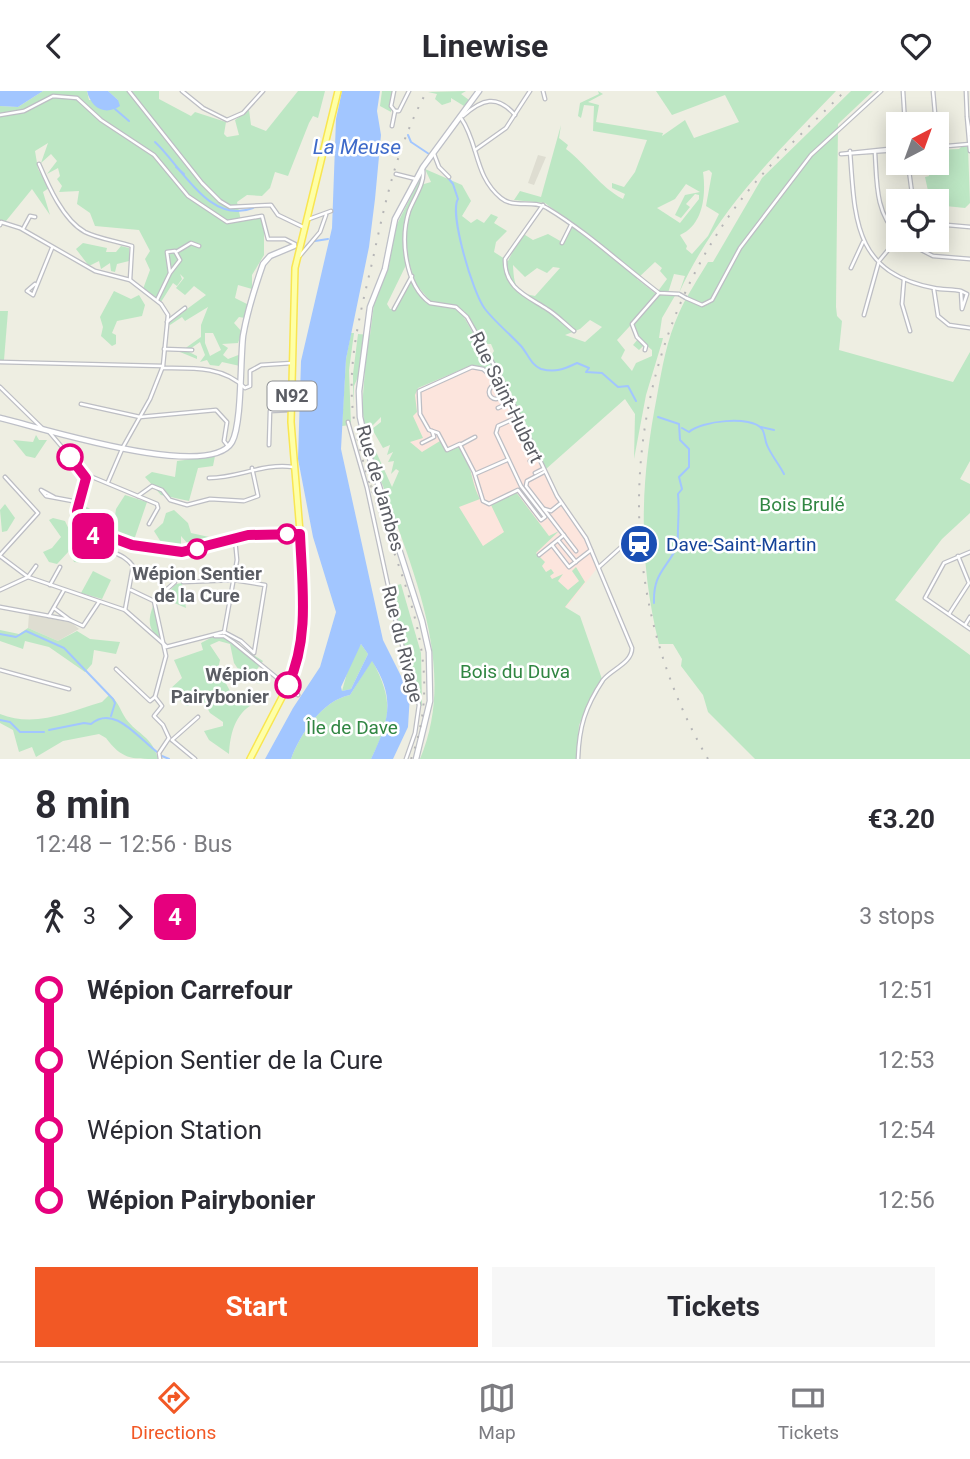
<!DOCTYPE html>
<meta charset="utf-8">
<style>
:root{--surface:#fff;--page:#f7f7f7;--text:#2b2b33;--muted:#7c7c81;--line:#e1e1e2;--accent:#f25825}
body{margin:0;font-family:Roboto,sans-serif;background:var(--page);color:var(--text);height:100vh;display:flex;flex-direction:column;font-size:26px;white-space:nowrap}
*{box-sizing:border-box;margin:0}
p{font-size:23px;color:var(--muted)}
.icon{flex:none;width:38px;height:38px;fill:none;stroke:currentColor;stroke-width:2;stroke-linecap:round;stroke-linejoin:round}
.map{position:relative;height:668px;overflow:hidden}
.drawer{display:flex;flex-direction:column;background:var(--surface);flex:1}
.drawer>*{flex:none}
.badge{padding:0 14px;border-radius:10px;font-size:24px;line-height:46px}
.needle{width:46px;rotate:41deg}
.fabs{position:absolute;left:886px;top:21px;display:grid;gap:14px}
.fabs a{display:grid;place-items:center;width:63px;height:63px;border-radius:0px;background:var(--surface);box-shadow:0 4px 18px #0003;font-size:35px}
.map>.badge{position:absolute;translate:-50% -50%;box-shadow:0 0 0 4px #fff}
.legs{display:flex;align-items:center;gap:10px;height:77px;padding:0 35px;font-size:23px}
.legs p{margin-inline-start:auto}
.head{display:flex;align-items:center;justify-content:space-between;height:119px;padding:0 35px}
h1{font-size:38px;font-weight:700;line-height:52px}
.primary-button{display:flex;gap:14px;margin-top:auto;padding:14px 35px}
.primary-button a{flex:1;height:80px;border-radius:0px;background:var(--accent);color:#fff;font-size:28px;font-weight:700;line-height:80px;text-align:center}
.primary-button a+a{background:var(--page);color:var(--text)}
ul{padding:0 35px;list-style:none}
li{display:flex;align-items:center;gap:24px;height:70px;font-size:26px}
li i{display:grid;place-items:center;width:10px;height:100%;margin:0 9px;background:currentColor}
li i::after{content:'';width:18px;height:18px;margin:-9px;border:5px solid;border-radius:50%;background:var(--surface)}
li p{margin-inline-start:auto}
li:first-child i{background:linear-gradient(#0000 50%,currentColor 0)}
li:last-child i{background:linear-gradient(currentColor 50%,#0000 0)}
header{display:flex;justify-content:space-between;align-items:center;height:91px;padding:0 35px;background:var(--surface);font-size:32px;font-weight:700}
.tabs{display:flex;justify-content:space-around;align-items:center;height:98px;border-top:2px solid var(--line);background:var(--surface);font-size:19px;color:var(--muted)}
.tabs a{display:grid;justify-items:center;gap:4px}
.tabs .on{color:var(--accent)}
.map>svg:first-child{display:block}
.education{fill:#deddd1}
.medical{fill:#fce5dd}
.green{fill:#bde7c4;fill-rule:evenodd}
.water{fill:#a2c6ff;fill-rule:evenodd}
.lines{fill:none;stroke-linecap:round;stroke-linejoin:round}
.stream{stroke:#a2c6ff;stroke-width:2}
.minor-tunnel{stroke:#c9cac2;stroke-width:2.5;stroke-dasharray:2.5 1.5;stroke-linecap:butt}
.minor-casing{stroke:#bdbec4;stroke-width:5}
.secondary-casing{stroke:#bdbfc7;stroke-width:7}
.primary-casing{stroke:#f9e651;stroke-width:8}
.minor{stroke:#fff;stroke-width:2.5}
.secondary{stroke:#fff;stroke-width:4.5}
.primary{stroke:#feffa7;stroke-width:5}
.rail{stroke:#b6b6b7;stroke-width:2;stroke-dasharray:2 9;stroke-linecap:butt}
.minor-bridge-casing{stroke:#bdbec4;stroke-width:5;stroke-linecap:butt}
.minor-bridge{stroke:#fff;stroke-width:2.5}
.line-1-casing{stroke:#fff;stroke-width:16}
.line-1{stroke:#e6007e;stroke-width:10}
.stop-1-dot{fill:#fff;stroke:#e6007e;stroke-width:3.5}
.labels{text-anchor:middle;stroke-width:5;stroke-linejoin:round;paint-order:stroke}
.shield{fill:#fff;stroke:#8c8e92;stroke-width:2}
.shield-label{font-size:18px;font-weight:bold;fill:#5b5d64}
.street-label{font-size:19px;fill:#5b5d64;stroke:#fff}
.park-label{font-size:19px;fill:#308642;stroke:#fff}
.transit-label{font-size:19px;fill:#164399;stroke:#fff;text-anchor:start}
.stop-label{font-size:19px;font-weight:bold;fill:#5b5d64;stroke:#fff}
.water-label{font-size:21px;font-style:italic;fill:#3e6ac9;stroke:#fff}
</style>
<header><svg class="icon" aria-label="back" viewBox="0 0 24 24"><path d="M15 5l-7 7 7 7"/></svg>Linewise<svg class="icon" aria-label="heart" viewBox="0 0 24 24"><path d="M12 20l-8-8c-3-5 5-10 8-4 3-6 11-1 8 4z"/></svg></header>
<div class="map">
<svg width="970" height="668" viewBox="0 0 970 668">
<rect width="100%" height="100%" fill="#eeeee2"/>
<g class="education">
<polygon points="538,64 546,66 534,94 528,92"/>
<polygon points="29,523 72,532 79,538 58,550 28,537"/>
</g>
<polygon class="medical" points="489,268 555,406 579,438 598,476 566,517 490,477 410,351 406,303"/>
<g class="green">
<path d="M 43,0 L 87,0 L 89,9 L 118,9 L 108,0 L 159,0 L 159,8 L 191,25 L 195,21 L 226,31 L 224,43 L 227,46 L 239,44 L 235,29 L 249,19 L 251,34 L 266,40 L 298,0 L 325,0 L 318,27 L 313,25 L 309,32 L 288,85 L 275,81 L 270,97 L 262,105 L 247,104 L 237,111 L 241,130 L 259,126 L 264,131 L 264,164 L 252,184 L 252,198 L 238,194 L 235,207 L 249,214 L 245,227 L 239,226 L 234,232 L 242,241 L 238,252 L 222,253 L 228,257 L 223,264 L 228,268 L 241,263 L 240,275 L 222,271 L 219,275 L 210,274 L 207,269 L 200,271 L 205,264 L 200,251 L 187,260 L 197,265 L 197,268 L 180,261 L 201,246 L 201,234 L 208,216 L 185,230 L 182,226 L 170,234 L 168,232 L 206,204 L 194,195 L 185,204 L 176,197 L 184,187 L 180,183 L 182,188 L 177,195 L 173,192 L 161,211 L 143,198 L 150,179 L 145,168 L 150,160 L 139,139 L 95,135 L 90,122 L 77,113 L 79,100 L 59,101 L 62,95 L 57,88 L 60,85 L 58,77 L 47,83 L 57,70 L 51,63 L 41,72 L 48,52 L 35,60 L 38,78 L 49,97 L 43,101 L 50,124 L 32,98 L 6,130 L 0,129 L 0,15 L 18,16 ZM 205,242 L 213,242 L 221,259 L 210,265 L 205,252 Z"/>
<polygon points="382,0 393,0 391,21 380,15"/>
<polygon points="466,0 461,3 469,9 464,15 451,7 451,11 442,14 435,8 437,3 428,1"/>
<path d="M 598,0 L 603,3 L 588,11 L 599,14 L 596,31 L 663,42 L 662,45 L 685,29 L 694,47 L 739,31 L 725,4 L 672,24 L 656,0 L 836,0 C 776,62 715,122 679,202 L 685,185 L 674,183 L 668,202 L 676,203 L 662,227 L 659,247 L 663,247 L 662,251 L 646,304 L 634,368 L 635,323 L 625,308 L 546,378 L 491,265 L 494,260 L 491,253 L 484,253 L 464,220 L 431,211 L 415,192 L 407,165 L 407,172 L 387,213 L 390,218 L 393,218 L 412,188 C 425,222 436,208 461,221 L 498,285 L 472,274 L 418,297 L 415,304 L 417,321 L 413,325 L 423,347 L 410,351 L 422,361 L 440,350 L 446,361 L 459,356 C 474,377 470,389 480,408 L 459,416 L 483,455 L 504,441 L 491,414 L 516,401 L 549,445 L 559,440 L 536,462 L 545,471 L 542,475 L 546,481 L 551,478 L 554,482 L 550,485 L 552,488 L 563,483 L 558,490 L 568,499 L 579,490 L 572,480 L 576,476 L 585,491 L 565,516 L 580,525 L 602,588 L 579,634 L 577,668 L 420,668 C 457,581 415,486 386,403 C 377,379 367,357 364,331 C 361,313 364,296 365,278 L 361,279 L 354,295 L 353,314 L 353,283 L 358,243 L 370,244 L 374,213 L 389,175 L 394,139 L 421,86 L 424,93 L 431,91 L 425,78 L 462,94 L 471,110 L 462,125 L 471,132 L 477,128 L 484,132 L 491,123 L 498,126 L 494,132 L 507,140 L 496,151 L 494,161 L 508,170 L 522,142 L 533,149 L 548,143 L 562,151 L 573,133 L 545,112 L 514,109 L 520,100 L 541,106 L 561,34 L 559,47 L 568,54 L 566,58 C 587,74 600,96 623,108 L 625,103 L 612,97 L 612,92 L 624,96 L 635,81 L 647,49 L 593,40 L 594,15 L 584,14 L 581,27 L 578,25 L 580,12 L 599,3 ZM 709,79 L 712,82 L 706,115 L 719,123 L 708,145 L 692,163 L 686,158 L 687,155 L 680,144 C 704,134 706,102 703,81 ZM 686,93 L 700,101 L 685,104 L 675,124 L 681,127 L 690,116 L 686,113 L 695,103 L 699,104 L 699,108 L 680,132 L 657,117 L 675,108 ZM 655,171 L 662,177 L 660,180 L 667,188 L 647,215 L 656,203 L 637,188 ZM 513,174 L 525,186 L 537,177 L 547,182 L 553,176 L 560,177 L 535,205 C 515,202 514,193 513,174 ZM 641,223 L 632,233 L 638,248 L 633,254 L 639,259 L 645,253 L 652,259 L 652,265 L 636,272 L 632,280 L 621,267 L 625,259 L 617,249 ZM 590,229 L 602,236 L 585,251 L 565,244 L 580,238 ZM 381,326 L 381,331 L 372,338 L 383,357 L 390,354 L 387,364 L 393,361 L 388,371 L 394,370 L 391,383 L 396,378 L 399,380 L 392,396 L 373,354 L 369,338 Z"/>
<path d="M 851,0 L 873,0 L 838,33 L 836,216 L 837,225 L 842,230 L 839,259 L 953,291 L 970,261 L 970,370 L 960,388 L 970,393 L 970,422 L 942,448 L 895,509 L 970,564 L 970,668 L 755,668 L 708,621 L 703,604 L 681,575 L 682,568 L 673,553 L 659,553 C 638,468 640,392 657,305 C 662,277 667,248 679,222 C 687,204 698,188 708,171 L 713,171 L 762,87 Z"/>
<polygon points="962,55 968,55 970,112 965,117 936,114 936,110 930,109 925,86 929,85 927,72 936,72 936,68 943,65 936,62 936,59 959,58"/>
<polygon points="83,152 107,157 106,161 116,161 121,155 129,157 129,170 117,173 115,181 111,180 110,172 101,178 99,170 89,175 76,158"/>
<polygon points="114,200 131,208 139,204 145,214 142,225 117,230 112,242 116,244 116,253 112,255 101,245 103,236 100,226"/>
<polygon points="0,220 8,220 4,269 0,269"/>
<polygon points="351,242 354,242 349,279 351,334 342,335 346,268"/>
<polygon points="36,344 39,349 47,349 35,367 26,365 13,349 33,351"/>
<polygon points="215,365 213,375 198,377 189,410 161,404 145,386 152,381 175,386 177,370"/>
<path d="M 89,386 L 91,390 L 85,415 L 114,432 L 116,418 L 125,404 L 147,411 L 133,452 C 101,437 99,455 80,420 Z"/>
<polygon points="5,413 15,427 7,440 2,441 0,419"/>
<polygon points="174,419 188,432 191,442 209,446 188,453 181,445 181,457 164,456 154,440 163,432 166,422"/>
<polygon points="53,427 65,430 79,460 94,457 97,461 94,468 85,472 74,471 70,459 57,473 49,471 43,461 52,457 61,446 49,429"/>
<polygon points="93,480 111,489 102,508 81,502"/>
<polygon points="182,492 186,517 163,507 176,493"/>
<polygon points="401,493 421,562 422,615 418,614 387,497"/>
<path d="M 153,515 L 162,548 L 161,550 C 149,539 147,531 153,515 Z"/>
<polygon points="28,537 58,550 77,540 90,548 120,551 116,563 94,559 92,573 85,581 49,556 25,550 23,558 0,550 0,539 19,543"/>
<path d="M 220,542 L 263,570 L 255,581 L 260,593 L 245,588 L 234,572 L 230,553 L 219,550 L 210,554 L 220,569 L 218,578 L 235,609 L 240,610 L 249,605 L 254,608 L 253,613 C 235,623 230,643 229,663 L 209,649 L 204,640 L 223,635 L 223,631 L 210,622 L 204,611 L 186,615 L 169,599 L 182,587 L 174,569 L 203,559 L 201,552 Z"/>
<polygon points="361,553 368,563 351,598 342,600 350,571"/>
<path d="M 372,569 C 394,610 391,628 371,668 L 291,668 C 300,643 323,609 350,604 Z"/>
<path d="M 109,604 C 118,609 120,619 126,628 C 138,644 152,645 158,668 C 130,668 122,668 106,647 L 99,643 L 63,650 L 36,666 L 32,656 L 19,661 L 13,639 L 0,632 L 0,623 C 35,637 68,621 102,611 Z"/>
</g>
<g class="water">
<polygon points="0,0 43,0 18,16 0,15"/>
<path d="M 87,0 L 108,0 L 118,9 L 120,15 C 105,25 91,17 87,0 Z"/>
<path d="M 342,0 L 380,0 L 377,20 L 381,44 L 375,108 L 369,156 L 346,268 L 341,358 L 383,549 L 410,603 L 408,636 L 393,668 L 371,668 C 389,630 396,607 372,570 L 350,604 C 323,609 300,643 291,668 L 265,668 L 293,617 L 320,576 L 336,521 L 313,446 L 298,368 L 301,270 L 332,137 L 336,28 ZM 361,553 L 368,563 L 351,598 L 342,600 L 341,596 Z"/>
</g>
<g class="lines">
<g class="stream">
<polyline points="115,18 129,30"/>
<polyline points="408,44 411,51 432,65"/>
<path d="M 155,51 C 182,76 209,134 253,117"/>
<path d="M 436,72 L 453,93 L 458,108 C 449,122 473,203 485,218 C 496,232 509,242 521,255 C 528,263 531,274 541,278 C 556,282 564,278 577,272 L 589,277 L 586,281 L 602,282 L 618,296 L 628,295 L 636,310"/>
<polyline points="176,76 184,83"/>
<polyline points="315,150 328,148"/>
<polyline points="761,336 774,339"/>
<path d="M 682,337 L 689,341 C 700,330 752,324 762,338 C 765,342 765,350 767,354 C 771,364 779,373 784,383"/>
<path d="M 654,512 C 653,482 666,479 678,454 C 677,435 680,421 678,403 L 682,398 L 679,386 L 689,376 L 689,358 L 680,349 L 679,333 L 658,326"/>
<polyline points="0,543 16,546 26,540 64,557 113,608 115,612 111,625"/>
<polyline points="0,629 10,631 20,641 44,641"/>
<path d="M 49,639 L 84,632 L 91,633 C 114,613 138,647 157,661"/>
<polyline points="162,665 169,668"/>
</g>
<polyline class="minor-tunnel" points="370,396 373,394"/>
<defs>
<g id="minor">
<polyline points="129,0 202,92 220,110 230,116 271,114 278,124 303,136"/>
<polyline points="182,0 203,17 227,29 243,22 263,0"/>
<polyline points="394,0 391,15 395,20"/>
<polyline points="543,0 545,8"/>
<polyline points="903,0 905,33"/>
<polyline points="933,0 938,56"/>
<polyline points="966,0 967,25"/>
<polyline points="395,20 399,20 409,0"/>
<polyline points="0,24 24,20 53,5 77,7 101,29 154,64 188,105 227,131 262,125 268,148 285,148 295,153"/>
<path d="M 463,25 C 482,8 497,3 515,24"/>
<path d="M 461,27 C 479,53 474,85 501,107 C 514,118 533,108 547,117 C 587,141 622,174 659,202 L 679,203"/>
<polyline points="392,35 395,20"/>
<polyline points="970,43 967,26 970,60"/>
<polyline points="936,56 970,53"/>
<polyline points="898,57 841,63 898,59"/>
<polyline points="475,59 506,37 530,0"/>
<path d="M 850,60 C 855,127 853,182 934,197 C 943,199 952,198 961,200 L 962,218 L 967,203 L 961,200"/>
<path d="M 875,62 C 877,91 875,122 898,144"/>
<polyline points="434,63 439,76 449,86"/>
<polyline points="908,72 913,110"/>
<path d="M 39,73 C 48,94 63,129 85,141 C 99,148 117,150 132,155 L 130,189"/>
<path d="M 423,79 C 425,92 414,107 409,120 C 400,148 405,194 430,212 L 456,216 L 467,226 L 500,285 L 557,405 L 586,447 L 632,557 C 632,572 612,578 603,589 C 585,616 579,636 578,668"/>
<polyline points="396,83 416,88"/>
<path d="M 543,114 L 505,168 C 504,197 527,205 547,218 C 557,224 565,233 574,240"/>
<polyline points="309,128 331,120"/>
<polyline points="936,133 970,136"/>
<polyline points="0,134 1,131 20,137 95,180 130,189 161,213 168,224 163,275 150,308 123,356 108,391"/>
<polyline points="23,138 30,125 35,126"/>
<polyline points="902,149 933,165 970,168"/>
<polyline points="562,152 571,134"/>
<polyline points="176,161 191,152 199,155"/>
<polyline points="298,167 320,141 326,124"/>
<polyline points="851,177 863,151"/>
<polyline points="904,188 902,213 910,240"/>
<polyline points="35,193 27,200 33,204 52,157"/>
<polyline points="934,199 938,225 949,234 970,237"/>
<polyline points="686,207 702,214 712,209 740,157 811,64 881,0"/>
<polyline points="157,209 170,182 167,161 175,160 180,169 170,182"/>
<polyline points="394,218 412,185"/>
<polyline points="864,224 879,170 898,147"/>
<polyline points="167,231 185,217"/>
<polyline points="164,258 192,259"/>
<polyline points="645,259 646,255 637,246 632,233 659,202"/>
<polyline points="0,271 163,275"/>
<path d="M 162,277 C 192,277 223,275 245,297 L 250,295 L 250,280 L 261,274 L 292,272"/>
<circle cx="496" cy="301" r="7"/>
<polyline points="0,296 42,337"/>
<polyline points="81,313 140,326 216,319 227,331 224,350 228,355"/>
<polyline points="498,317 511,311"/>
<polyline points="348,331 367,397 397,536 419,614 415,642 406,668"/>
<path d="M 50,342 L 85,383 L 86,392 L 76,416 C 79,431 93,450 105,457 C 115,463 125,464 133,475 L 125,519"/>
<polyline points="475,346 460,354 474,381 483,410 489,413 518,399 541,429 545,426 521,395 496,342 498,335 518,326"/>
<polyline points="422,352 434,346 432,340"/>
<polyline points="460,353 447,359 438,342 429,339 420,323 419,300 472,276 483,278 496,289 501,287"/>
<polyline points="269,354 270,320 291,319"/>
<polyline points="530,370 537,365"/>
<polyline points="544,381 527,390 526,395 576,460"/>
<polyline points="535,382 543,378"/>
<polyline points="85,383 157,413 158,417 149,433"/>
<polyline points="475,383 507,369"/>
<path d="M 209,387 C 239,387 262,372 293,376"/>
<polyline points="138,405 152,395 162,399 170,409 187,414 210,408 244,410 258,405 252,377"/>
<polyline points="54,406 41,399 46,405 78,411"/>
<polyline points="544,418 551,420 561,412"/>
<polyline points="98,447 108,445 132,454 182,461 248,444 300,443"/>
<polyline points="558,449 576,471"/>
<polyline points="552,454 569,476 591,459"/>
<polyline points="970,461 944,472 925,507 970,538"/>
<polyline points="0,464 38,422 5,386"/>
<polyline points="539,464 564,444"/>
<polyline points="0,465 28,486 125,519 166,555"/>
<polyline points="599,476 640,439"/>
<polyline points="50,494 60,476"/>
<polyline points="0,499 28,486 36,475"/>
<polyline points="131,499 154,510 166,565 155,606"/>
<polyline points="154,510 175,491"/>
<polyline points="0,516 49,525 64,499"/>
<polyline points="949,523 969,492 958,465"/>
<polyline points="49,525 70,529 54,517"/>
<polyline points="70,529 83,535 99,511"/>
<polyline points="965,534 970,526"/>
<polyline points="224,542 237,469 235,448"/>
<polyline points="215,545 224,545 233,551 298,604"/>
<polyline points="166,556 224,541 241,550 254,562 265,494 234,489 183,491"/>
<polyline points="116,578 150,610 155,606"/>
<polyline points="0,579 69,598"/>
<polyline points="290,590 299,596"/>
<polyline points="155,606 162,615 154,625 163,634 169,647"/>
<polyline points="172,649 198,626"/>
<polyline points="172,649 195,668"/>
<polyline points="160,668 159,662 169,647"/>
</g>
<g id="secondary">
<path d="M 0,327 C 39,336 209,391 232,351 C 242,333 240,271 243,245 C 247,221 255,196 263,173 L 270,165 L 294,155"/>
<polyline points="416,668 430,610 429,561 422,530 368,361 360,326 359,300 370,216 385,178 395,128 423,76 479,0"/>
</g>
<polyline id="primary" points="250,668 292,587 303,541 300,441 291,331 295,177 338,0"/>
</defs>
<use href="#minor" class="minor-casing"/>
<use href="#secondary" class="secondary-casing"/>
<use href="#primary" class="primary-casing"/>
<use href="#minor" class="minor"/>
<use href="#secondary" class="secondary"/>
<use href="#primary" class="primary"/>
<g class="rail">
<path d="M 411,668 C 455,553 377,450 356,340 C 344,282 359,228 372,172 C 385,112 397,54 427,0"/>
<path d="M 708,668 C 609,499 617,286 729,125 C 762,78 805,40 845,0"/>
</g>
<defs>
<polyline id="minor-bridge" points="679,203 686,207"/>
</defs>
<use href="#minor-bridge" class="minor-bridge-casing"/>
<use href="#minor-bridge" class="minor-bridge"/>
</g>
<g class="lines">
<defs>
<path id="line-1" d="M 70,366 L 86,387 L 77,420 L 87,438 L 97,448 L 108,445 L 132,454 L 182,461 L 248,444 L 300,443 C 302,494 310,547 288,594"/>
</defs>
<use href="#line-1" class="line-1-casing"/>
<use href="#line-1" class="line-1"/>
</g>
<defs>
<symbol id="station-disc" viewBox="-11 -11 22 22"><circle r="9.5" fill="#1a4fb4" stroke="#fff"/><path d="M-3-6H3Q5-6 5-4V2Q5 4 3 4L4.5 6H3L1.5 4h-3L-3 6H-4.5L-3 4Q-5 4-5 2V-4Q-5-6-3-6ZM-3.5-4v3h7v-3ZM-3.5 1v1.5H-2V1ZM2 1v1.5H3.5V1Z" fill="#fff"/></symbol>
</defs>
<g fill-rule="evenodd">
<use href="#station-disc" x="617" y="431" width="44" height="44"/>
</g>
<g class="stop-1-dot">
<circle cx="70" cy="366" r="12"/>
<circle cx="287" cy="443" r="9"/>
<circle cx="197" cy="458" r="9"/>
<circle cx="288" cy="594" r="12"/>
</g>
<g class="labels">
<rect class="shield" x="267.5" y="290.5" width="49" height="29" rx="5"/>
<g class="shield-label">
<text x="292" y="311">N92</text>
</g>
<g class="street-label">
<text transform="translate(507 306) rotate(64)" y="7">Rue Saint-Hubert</text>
<text transform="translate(381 397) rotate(74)" y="7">Rue de Jambes</text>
<text transform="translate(403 553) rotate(76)" y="7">Rue du Rivage</text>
</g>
<g class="park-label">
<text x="802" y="420">Bois Brulé</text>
<text x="515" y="587">Bois du Duva</text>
<text x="352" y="643">Île de Dave</text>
</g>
<g class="transit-label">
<text x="666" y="460">Dave-Saint-Martin</text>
</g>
<g class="stop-label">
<text x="197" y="489">Wépion Sentier<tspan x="197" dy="22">de la Cure</tspan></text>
<text x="269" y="590" text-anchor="end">Wépion<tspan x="269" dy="22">Pairybonier</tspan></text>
</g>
<g class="water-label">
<text x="357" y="63">La Meuse</text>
</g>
</g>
</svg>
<div class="fabs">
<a><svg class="needle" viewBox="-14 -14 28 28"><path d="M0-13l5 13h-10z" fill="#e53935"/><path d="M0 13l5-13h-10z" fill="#7c7c81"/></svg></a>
<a><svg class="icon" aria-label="locate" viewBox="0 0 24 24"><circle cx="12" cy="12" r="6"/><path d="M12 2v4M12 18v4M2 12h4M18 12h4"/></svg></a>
</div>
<b class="badge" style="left:93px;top:445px;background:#e6007e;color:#fff">4</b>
</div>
<section class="drawer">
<div class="head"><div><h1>8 min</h1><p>12:48 – 12:56 · Bus</p></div><b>€3.20</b></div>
<div class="legs"><svg class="icon" aria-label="walk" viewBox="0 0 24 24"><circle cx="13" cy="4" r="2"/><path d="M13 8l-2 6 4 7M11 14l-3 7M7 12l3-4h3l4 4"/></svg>3<svg class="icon" aria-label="forward" viewBox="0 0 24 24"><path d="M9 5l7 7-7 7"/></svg><b class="badge" style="background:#e6007e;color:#fff">4</b><p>3 stops</p></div>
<ul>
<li><i style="color:#e6007e"></i><b>Wépion Carrefour</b><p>12:51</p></li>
<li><i style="color:#e6007e"></i><span>Wépion Sentier de la Cure</span><p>12:53</p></li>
<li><i style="color:#e6007e"></i><span>Wépion Station</span><p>12:54</p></li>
<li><i style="color:#e6007e"></i><b>Wépion Pairybonier</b><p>12:56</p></li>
</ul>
<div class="primary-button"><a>Start</a><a>Tickets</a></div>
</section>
<nav class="tabs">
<a class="on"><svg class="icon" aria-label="directions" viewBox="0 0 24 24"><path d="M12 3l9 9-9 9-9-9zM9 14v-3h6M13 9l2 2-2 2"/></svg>Directions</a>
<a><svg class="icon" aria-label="map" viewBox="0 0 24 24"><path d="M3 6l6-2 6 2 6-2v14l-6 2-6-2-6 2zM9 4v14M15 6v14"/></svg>Map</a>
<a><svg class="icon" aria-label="tickets" viewBox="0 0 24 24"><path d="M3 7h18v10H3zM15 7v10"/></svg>Tickets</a>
</nav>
